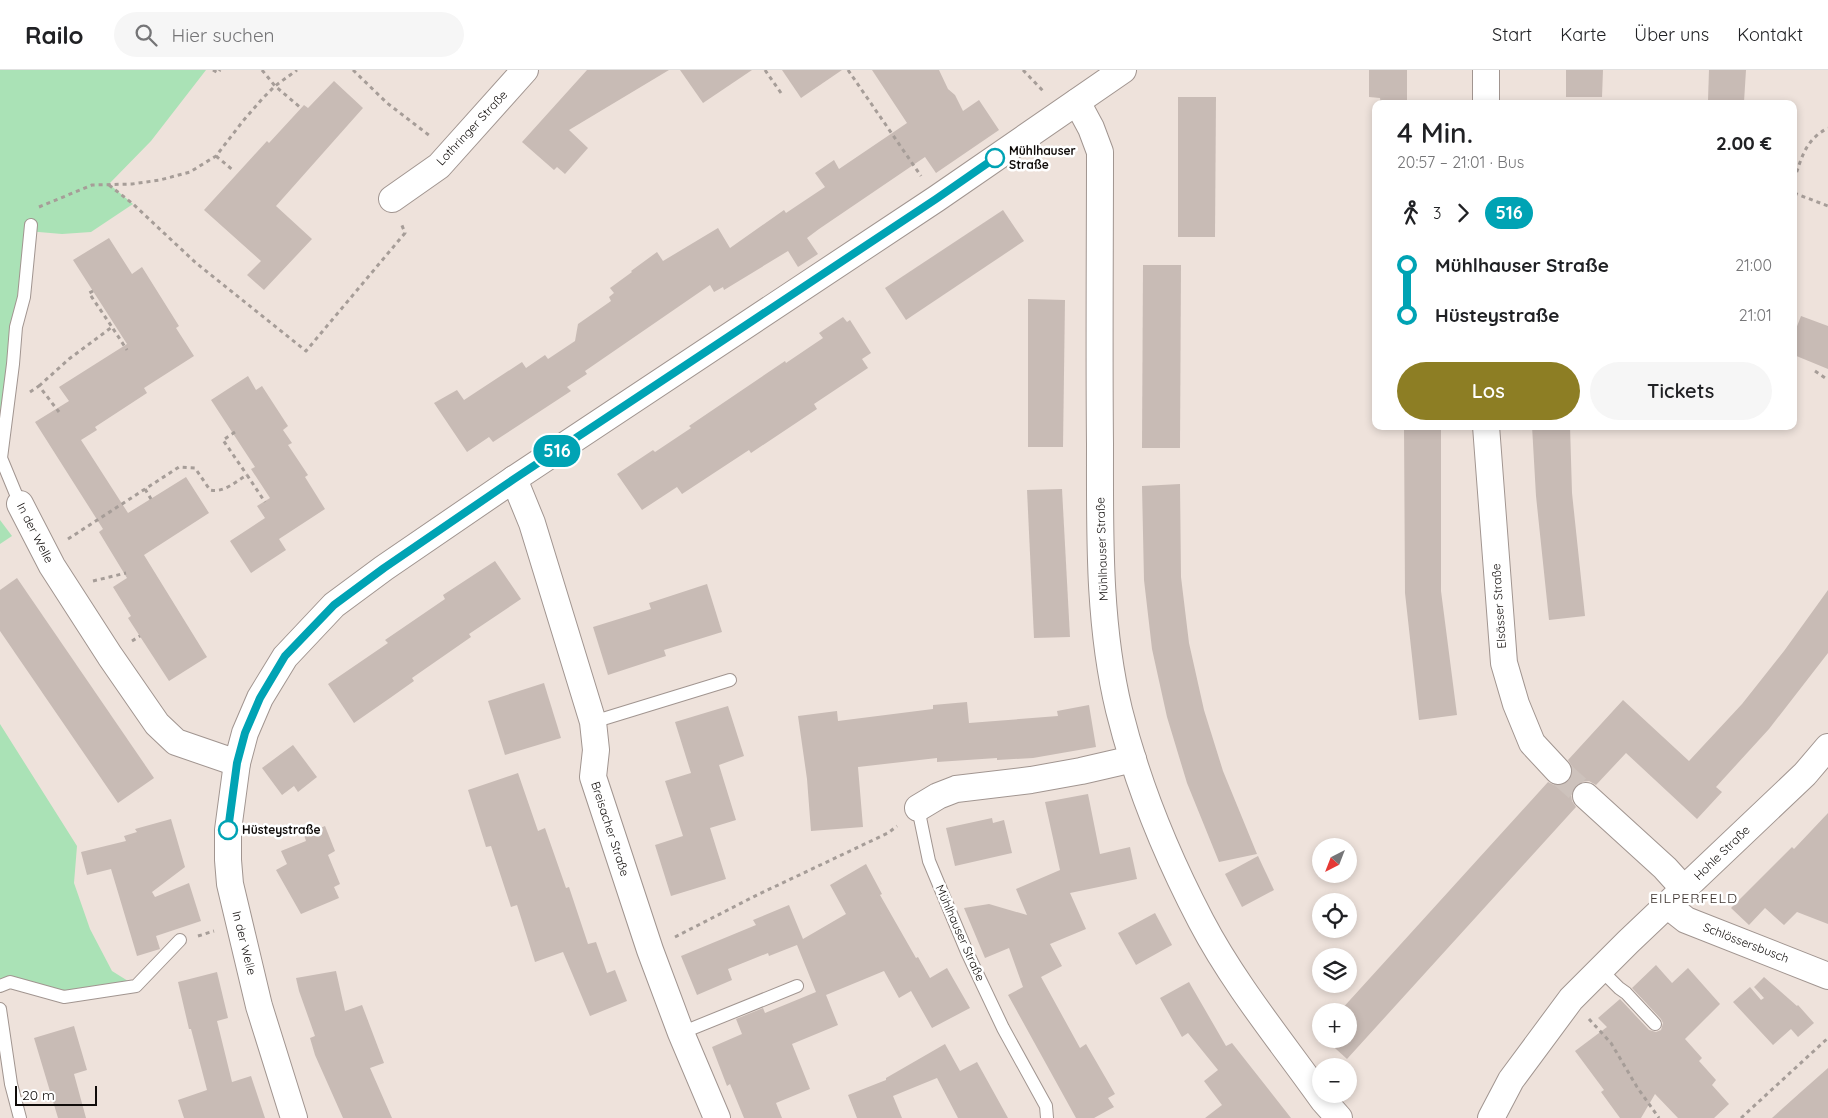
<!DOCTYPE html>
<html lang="de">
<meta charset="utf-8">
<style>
:root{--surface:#fff;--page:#f6f6f6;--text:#202124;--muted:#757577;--line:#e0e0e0;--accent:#8d7e24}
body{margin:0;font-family:Quicksand,sans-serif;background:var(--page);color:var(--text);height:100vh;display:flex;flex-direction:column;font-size:19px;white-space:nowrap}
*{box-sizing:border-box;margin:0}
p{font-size:16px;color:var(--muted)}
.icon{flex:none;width:28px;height:28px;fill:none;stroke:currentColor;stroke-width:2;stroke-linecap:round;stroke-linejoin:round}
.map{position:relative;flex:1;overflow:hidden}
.details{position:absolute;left:1372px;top:30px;width:425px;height:330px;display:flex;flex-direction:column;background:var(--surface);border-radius:10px;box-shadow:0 2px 8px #0003}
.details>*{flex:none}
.badge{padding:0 10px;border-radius:16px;font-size:18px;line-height:32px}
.needle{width:32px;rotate:222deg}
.controls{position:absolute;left:1312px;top:768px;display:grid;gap:10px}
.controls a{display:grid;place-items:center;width:45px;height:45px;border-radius:50%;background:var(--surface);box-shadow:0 2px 8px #0003;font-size:25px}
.scale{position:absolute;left:15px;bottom:12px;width:82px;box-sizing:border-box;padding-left:5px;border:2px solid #100c0a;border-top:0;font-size:14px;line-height:18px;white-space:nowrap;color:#100c0a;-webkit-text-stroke:4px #fff;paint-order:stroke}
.map>.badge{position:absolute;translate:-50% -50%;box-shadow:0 0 0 2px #fff}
.legs{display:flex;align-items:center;gap:8px;height:55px;padding:0 25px;font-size:16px}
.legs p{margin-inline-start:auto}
.overview{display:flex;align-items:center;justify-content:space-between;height:85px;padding:0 25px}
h1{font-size:28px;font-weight:600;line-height:38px}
.primary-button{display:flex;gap:10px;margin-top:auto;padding:10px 25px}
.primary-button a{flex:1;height:58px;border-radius:30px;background:var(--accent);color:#fff;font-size:20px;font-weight:600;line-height:58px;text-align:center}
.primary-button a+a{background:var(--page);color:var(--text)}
ul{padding:0 25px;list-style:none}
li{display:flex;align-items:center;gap:18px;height:50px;font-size:19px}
li i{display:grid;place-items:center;width:8px;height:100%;margin:0 6px;background:currentColor}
li i::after{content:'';width:12px;height:12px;margin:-6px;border:4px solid;border-radius:50%;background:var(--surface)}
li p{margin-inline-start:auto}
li:first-child i{background:linear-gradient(#0000 50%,currentColor 0)}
li:last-child i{background:linear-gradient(currentColor 50%,#0000 0)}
header{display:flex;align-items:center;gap:30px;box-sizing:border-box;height:70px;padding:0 25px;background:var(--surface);border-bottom:1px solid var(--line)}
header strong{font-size:24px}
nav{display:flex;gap:28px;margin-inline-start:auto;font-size:18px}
.search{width:350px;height:45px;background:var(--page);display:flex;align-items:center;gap:12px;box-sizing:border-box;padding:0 18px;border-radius:28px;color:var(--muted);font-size:19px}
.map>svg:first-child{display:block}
.green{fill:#aae2b6}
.building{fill:#c8bbb5}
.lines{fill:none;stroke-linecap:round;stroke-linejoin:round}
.minor-tunnel{stroke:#cdc2bc;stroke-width:26;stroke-dasharray:26 13;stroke-linecap:butt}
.service-casing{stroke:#a19590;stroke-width:14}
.minor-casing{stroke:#a19590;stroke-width:28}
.path{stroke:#a69d98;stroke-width:3;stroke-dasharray:4 4;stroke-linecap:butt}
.service{stroke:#fff;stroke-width:12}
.minor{stroke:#fff;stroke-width:26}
.line-1-casing{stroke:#fff;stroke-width:11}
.line-1{stroke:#00a3b4;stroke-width:8}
.stop-1-dot{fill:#fff;stroke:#00a3b4;stroke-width:2.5}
.labels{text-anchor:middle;stroke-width:5;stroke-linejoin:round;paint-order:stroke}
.street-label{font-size:12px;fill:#100c0a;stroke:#fff}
.stop-label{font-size:12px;font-weight:bold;fill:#100c0a;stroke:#fff;text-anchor:start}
.neighbourhood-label{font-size:14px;letter-spacing:1px;fill:#3f3530;stroke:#fff}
</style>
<header>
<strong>Railo</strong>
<div class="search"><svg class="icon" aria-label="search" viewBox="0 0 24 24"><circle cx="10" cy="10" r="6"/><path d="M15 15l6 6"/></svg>Hier suchen</div>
<nav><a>Start</a><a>Karte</a><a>Über uns</a><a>Kontakt</a></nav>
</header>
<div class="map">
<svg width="1828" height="1048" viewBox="0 0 1828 1048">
<rect width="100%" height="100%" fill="#eee2db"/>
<g class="green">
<polygon points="0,0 206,0 151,71 109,114 133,134 91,162 62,164 27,161 0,343"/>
<polygon points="0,450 12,466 0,474"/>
<polygon points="0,654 77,776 74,813 90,859 112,901 136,916 64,927 0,916"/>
</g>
<g class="building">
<polygon points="587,0 669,0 569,60 588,78 565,104 557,97 554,100 522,72"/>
<polygon points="680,0 752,0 703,33"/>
<polygon points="782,0 842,0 801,28"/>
<polygon points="872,0 939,0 948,19 955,25 963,41 979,30 999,60 936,103 925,87 819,159 807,168 818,184 798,197 788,181 724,220 723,217 714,222 710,215 585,301 587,304 567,317 571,321 493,372 489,367 467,382 434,333 457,320 464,330 522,292 526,298 545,285 548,289 575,271 578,254 611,231 609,227 614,223 610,218 632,202 631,201 657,182 663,191 718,158 730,178 784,140 786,143 825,117 815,103 834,90 839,99 907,53"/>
<polygon points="1369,0 1407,0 1407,34 1381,34 1380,28 1369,27"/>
<polygon points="1566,0 1603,0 1602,27 1566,27"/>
<polygon points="1709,0 1746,0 1744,32 1708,30"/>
<polygon points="334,11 363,38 276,136 312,169 264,220 247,205 261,191 204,140 267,71 269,73 304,35 308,38"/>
<polygon points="1178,27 1216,27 1215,167 1178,167"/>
<polygon points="1003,140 1024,171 906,250 885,218"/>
<polygon points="109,168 132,204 142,197 179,256 176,258 194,286 144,318 147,323 95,357 97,360 81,370 128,443 186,407 209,443 144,485 207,587 169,611 128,548 131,546 113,517 127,508 99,462 103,459 35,352 69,331 59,317 127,274 73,190"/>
<polygon points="1143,195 1181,195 1180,378 1142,378"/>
<polygon points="1028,229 1065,230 1063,377 1028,377"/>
<polygon points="1801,246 1828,256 1828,299 1794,285 1794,264"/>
<polygon points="843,247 847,252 850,250 871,283 862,289 868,298 814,334 817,339 751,383 749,380 682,424 677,417 642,440 617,404 653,380 655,382 691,358 689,356 785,291 786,293 823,268 819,263"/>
<polygon points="248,306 256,320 262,316 288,356 283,360 292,373 288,375 308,405 305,407 325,439 279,469 286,480 251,503 230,471 265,448 257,436 270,428 251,399 255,397 211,330"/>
<polygon points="1404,356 1441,356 1441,521 1457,645 1419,650 1405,523"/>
<polygon points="1532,356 1570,356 1572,423 1585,546 1549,550 1536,426"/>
<polygon points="1180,414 1181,507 1189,573 1204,640 1223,701 1257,784 1219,792 1187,713 1167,647 1152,579 1144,510 1142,416"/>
<polygon points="1062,419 1070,567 1034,568 1027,420"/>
<polygon points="495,491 521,529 469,564 471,567 412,608 414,611 390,628 354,653 328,614 388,573 385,570 445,529 443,525"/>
<polygon points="17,508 154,708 118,733 0,561 0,520"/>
<polygon points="707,514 722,562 664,580 666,586 608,605 593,557 651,539 649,533"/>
<polygon points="1828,520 1828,583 1769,659 1716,717 1722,722 1697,749 1626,683 1596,715 1589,711 1581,712 1575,716 1571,723 1572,731 1576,737 1347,989 1325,969 1349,969 1349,941 1340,941 1548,712 1554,715 1561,716 1569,712 1572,706 1573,698 1568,690 1623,630 1689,691 1742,634 1784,581"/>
<polygon points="544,613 561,668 505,685 488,631"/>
<polygon points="967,632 969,653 1058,646 1057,641 1089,635 1096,677 1033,688 997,690 997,688 937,692 937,688 858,697 863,757 811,761 807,709 798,646 837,641 838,651 933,639 933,635"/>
<polygon points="728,636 744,686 719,695 736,750 710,758 726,809 671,826 655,775 683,766 665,711 691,703 675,652"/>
<polygon points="293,675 317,707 298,722 294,716 282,725 262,698"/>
<polygon points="518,703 538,761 545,758 566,818 569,817 588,874 596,872 607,903 615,900 627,931 590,946 563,882 535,892 517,835 511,837 491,776 486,777 468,720"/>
<polygon points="1088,724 1100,784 1130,777 1137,809 1070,823 1086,859 1050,874 1062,896 1041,907 1080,978 1086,974 1115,1024 1108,1028 1114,1037 1094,1048 1076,1048 1008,925 1023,917 1009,878 985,888 964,838 989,834 1027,845 1016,819 1060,800 1045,732"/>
<polygon points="1828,743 1828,854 1797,842 1784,855 1765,838 1749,855 1731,838 1792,777 1794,779"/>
<polygon points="992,748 993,753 1004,750 1012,783 955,796 946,758"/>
<polygon points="171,749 185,797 152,822 155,827 189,813 201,851 156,866 160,879 137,886 111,799 87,805 81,782 126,771 124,766 137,762 135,759"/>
<polygon points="325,756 335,781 328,785 340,814 334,817 339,828 301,844 276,800 287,794 281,781 306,771 304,765"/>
<polygon points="1258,786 1274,820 1242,837 1225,804"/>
<polygon points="866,794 882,824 880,825 916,888 918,887 930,908 947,898 970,938 932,958 911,921 899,928 884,901 826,925 838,955 792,974 810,1019 776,1033 782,1048 744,1048 730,1014 727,1016 712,977 742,964 736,949 763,938 765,943 816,922 797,875 769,886 768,883 728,899 732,910 697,925 681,886 756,855 753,850 789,835 803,869 846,844 830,815"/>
<polygon points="1155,843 1172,875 1136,895 1118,863"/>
<polygon points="1656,895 1672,913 1688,898 1720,934 1685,969 1702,988 1699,991 1716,1010 1712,1015 1729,1034 1714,1048 1678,1048 1655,1024 1641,1048 1620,1048 1601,1022 1604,1020 1575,981 1607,957 1598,948 1620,929 1649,960 1656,962 1661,960 1663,953 1661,949 1632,918"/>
<polygon points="336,901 345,941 362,935 384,993 370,998 392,1048 343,1048 315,985 310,968 315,966 299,921 296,908"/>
<polygon points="217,902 228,948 217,951 232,1012 251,1006 265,1048 184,1048 178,1030 207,1020 191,959 189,959 178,912"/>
<polygon points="1764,907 1797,936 1798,935 1814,953 1798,967 1791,959 1773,975 1733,932 1750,917 1761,930 1764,928 1754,917"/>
<polygon points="1189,912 1226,976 1232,973 1291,1048 1205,1048 1222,1035 1204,1011 1218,1000 1188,963 1182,967 1160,928"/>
<polygon points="74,956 87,1000 74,1004 86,1048 58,1048 34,968"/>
<polygon points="945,974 960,1001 977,992 1008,1048 958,1048 937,1008 893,1026 902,1048 857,1048 848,1025 886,1010 886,1008"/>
<polygon points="1828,998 1828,1048 1772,1048 1802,1021"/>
</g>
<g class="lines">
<polyline class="minor-tunnel" points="1558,701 1586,726"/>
<defs>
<g id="service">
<polyline points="20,434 1,388 13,294 16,257 24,227 31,155"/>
<polyline points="593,652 730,610"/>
<polyline points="918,738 929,791 967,882 1003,958 1046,1036 1047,1048"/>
<polyline points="1600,899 1619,918 1626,923 1655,954"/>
<polyline points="0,916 10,912 64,927 136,916 180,870"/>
<polyline points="0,939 11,1014 20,1048"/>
<polyline points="681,963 797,916"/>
</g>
<g id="minor">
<polyline points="1486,0 1486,34"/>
<path d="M 1077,32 L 1091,58 L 1100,82 C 1100,180 1099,277 1100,374 C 1100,463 1098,553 1119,640 C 1137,713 1166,784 1201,851 C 1234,914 1281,971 1323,1030 L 1339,1048"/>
<polyline points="392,129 439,96 525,0"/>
<polyline points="1486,356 1504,593 1516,634 1532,673 1558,701"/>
<polyline points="514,409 532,453 593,652 596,680 593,707 650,880 681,963 717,1048"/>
<polyline points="20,434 52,496 110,586 157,654 176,672 237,693"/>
<polyline points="1586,726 1665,798 1684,819"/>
<polyline points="918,738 938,726 956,719 1031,710 1081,701 1133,689"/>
<polyline points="1667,835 1686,850 1828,906"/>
<polyline points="294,1048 259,936 230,814 228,790 228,760 237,693 245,663 260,628 285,587 334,535 384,498 514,409 936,129 1123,0"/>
<polyline points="1491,1048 1511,1010 1571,929 1628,872 1805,704 1828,677"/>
</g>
</defs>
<use href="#service" class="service-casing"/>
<use href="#minor" class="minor-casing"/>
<g class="path">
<polyline points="213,0 218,3 220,0"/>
<polyline points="262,0 275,16 301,38"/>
<polyline points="353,0 387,33 430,66"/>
<polyline points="765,0 781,23"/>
<polyline points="848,0 921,106"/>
<polyline points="1023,0 1045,23"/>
<polyline points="216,86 234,101"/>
<path d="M 1794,110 C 1802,87 1805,70 1828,58"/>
<polyline points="109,115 133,134 196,193 306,281 405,163 401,153"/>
<polyline points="1794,123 1828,136"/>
<polyline points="39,137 92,115 132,114 160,110 190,102 216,86 243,51 262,29 275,16 297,0"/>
<polyline points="93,221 89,223 112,257"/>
<polyline points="1815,301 1828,310"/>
<polyline points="39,316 69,289 112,257 127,280"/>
<polyline points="30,322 39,316 59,342"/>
<polyline points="235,362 223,370 247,405"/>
<polyline points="145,419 151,429"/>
<path d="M 68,469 L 179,397 L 195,398 L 210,420 C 224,423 235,412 247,405 L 265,432"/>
<polyline points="93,511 126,503"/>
<polyline points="132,571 140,566"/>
<polyline points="198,866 214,861"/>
<polyline points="675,867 757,825 888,763 897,756"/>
<polyline points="1589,949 1611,973 1637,1017 1659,1048"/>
<polyline points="1741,1048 1828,968"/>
</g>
<use href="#service" class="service"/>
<use href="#minor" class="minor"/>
</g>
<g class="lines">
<defs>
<polyline id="line-1" points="228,760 237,693 245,663 260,628 285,586 334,535 384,498 514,409 936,129 995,88"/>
</defs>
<use href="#line-1" class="line-1-casing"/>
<use href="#line-1" class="line-1"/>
</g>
<g class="stop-1-dot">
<circle cx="995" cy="88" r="9"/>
<circle cx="228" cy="760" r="9"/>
</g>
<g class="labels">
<g class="street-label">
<text transform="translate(472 58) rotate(-47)" y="4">Lothringer Straße</text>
<text transform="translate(35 463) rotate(63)" y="4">In der Welle</text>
<text transform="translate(1102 479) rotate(-92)" y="4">Mühlhauser Straße</text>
<text transform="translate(1499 536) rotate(-94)" y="4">Elsässer Straße</text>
<text transform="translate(610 759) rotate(72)" y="4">Breisacher Straße</text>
<text transform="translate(1722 783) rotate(-44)" y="4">Hohle Straße</text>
<text transform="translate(960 863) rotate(66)" y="4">Mühlhauser Straße</text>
<text transform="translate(244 873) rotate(76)" y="4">In der Welle</text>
<text transform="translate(1746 873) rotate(21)" y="4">Schlössersbusch</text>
</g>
<g class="stop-label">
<text x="1009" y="85">Mühlhauser<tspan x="1009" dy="14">Straße</tspan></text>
<text x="242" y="764">Hüsteystraße</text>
</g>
<g class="neighbourhood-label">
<text x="1694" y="833">EILPERFELD</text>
</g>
</g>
</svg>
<div class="controls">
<a><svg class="needle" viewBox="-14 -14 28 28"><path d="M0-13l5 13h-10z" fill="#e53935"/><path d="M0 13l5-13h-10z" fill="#757577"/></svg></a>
<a><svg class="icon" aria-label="locate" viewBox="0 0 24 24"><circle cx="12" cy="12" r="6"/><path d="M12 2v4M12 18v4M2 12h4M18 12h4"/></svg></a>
<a><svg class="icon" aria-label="layers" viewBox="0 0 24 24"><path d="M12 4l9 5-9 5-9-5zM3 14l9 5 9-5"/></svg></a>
<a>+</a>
<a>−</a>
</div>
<div class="scale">20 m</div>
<b class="badge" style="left:557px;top:381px;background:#00a3b4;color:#fff">516</b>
<section class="details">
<div class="overview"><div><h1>4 Min.</h1><p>20:57 – 21:01 · Bus</p></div><b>2.00 €</b></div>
<div class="legs"><svg class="icon" aria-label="walk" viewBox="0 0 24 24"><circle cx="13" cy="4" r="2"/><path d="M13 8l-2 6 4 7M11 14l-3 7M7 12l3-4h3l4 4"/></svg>3<svg class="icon" aria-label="forward" viewBox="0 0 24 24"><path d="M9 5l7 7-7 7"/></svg><b class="badge" style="background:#00a3b4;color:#fff">516</b></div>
<ul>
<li><i style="color:#00a3b4"></i><b>Mühlhauser Straße</b><p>21:00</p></li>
<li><i style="color:#00a3b4"></i><b>Hüsteystraße</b><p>21:01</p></li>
</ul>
<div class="primary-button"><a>Los</a><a>Tickets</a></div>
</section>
</div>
